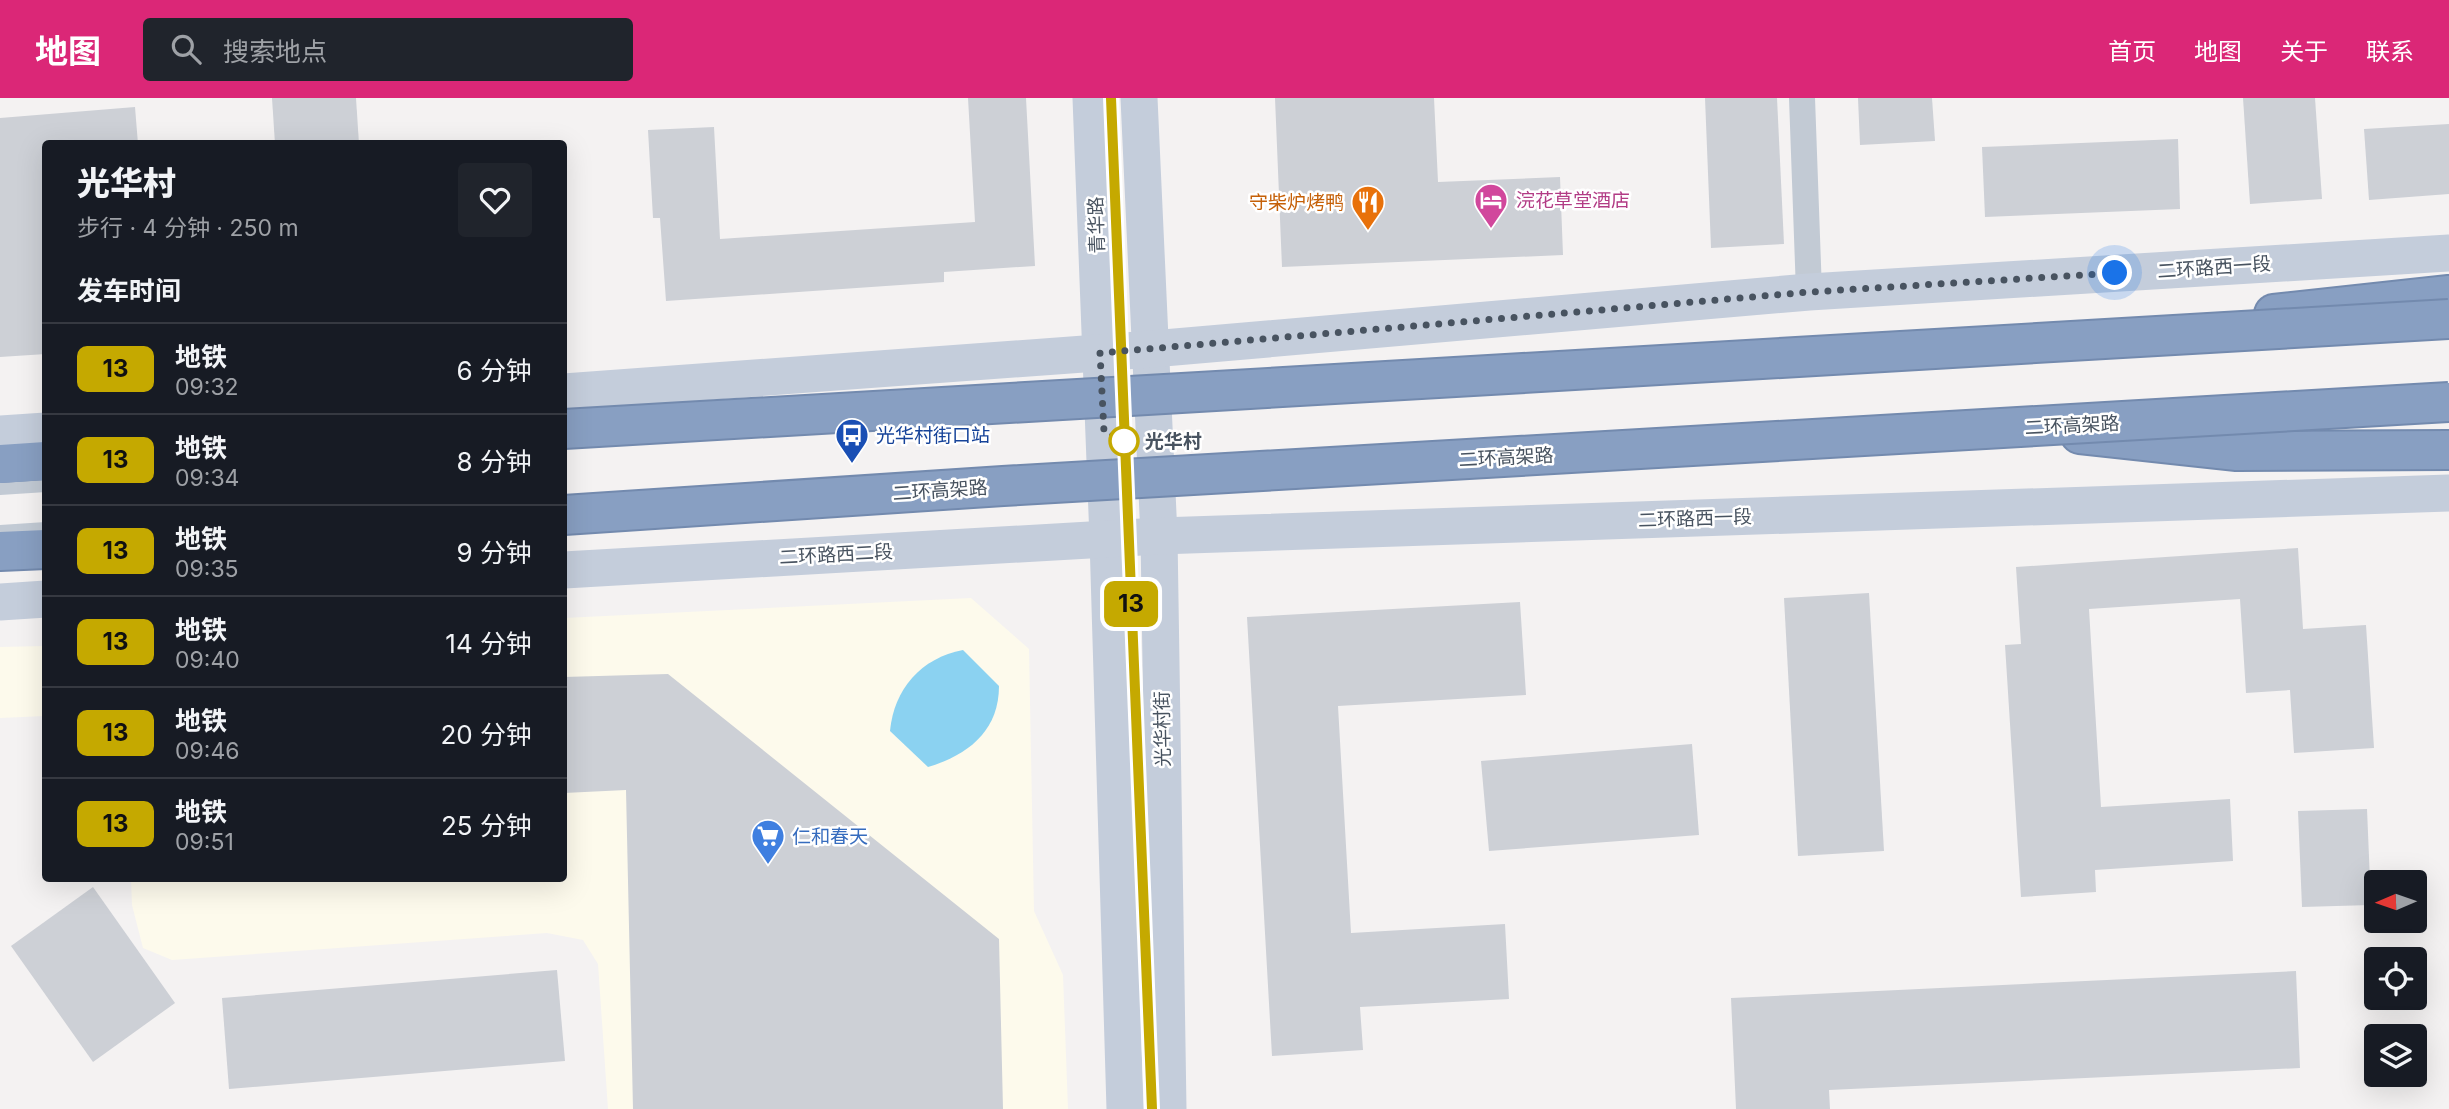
<!DOCTYPE html>
<html lang="zh">
<meta charset="utf-8">
<style>
:root{--surface:#171b24;--page:#20242c;--text:#f1f3f6;--muted:#9ea1a6;--line:#363941;--accent:#db2777}
body{margin:0;font-family:Inter,"Noto Sans SC",sans-serif;background:var(--page);color:var(--text);height:100vh;display:flex;flex-direction:column;font-size:26px;white-space:nowrap}
*{box-sizing:border-box;margin:0}
p{font-size:23px;color:var(--muted)}
.icon{flex:none;width:38px;height:38px;fill:none;stroke:currentColor;stroke-width:2;stroke-linecap:round;stroke-linejoin:round}
.map{position:relative;flex:1;overflow:hidden}
.sheet{position:absolute;left:42px;top:42px;width:525px;height:742px;display:flex;flex-direction:column;background:var(--surface);border-radius:7px;box-shadow:0 7px 28px #0002}
.sheet>*{flex:none}
.badge{padding:0 14px;border-radius:10px;font-size:24px;line-height:46px}
.needle{width:46px;rotate:268deg}
.buttons{position:absolute;left:2364px;top:772px;display:grid;gap:14px}
.buttons a{display:grid;place-items:center;width:63px;height:63px;border-radius:7px;background:var(--surface);box-shadow:0 7px 28px #0002;font-size:35px}
.you{position:absolute;width:35px;height:35px;margin:-18px;border:5px solid #fff;border-radius:50%;background:#1a73e8;box-shadow:0 0 0 10px #1a73e833}
.map>.badge{position:absolute;translate:-50% -50%;box-shadow:0 0 0 4px #fff}
h2{padding:0 35px;font-size:26px;line-height:63px}
.round{display:grid;place-items:center;flex:none;width:74px;height:74px;border-radius:7px;background:var(--page)}
.overview{display:flex;align-items:center;justify-content:space-between;height:119px;padding:0 35px}
h1{font-size:33px;font-weight:800;line-height:52px}
ul{padding:0;list-style:none}
li{display:flex;align-items:center;gap:21px;height:91px;padding:0 35px;border-top:2px solid var(--line)}
li div{flex:1}
li b{display:block;font-size:26px}
li em{font-style:normal}
li .badge{min-width:77px;font-weight:700;text-align:center}
header{display:flex;align-items:center;gap:42px;box-sizing:border-box;height:98px;padding:0 35px;background:var(--accent);color:#fff}
header strong{font-size:33px}
nav{display:flex;gap:38px;margin-inline-start:auto;font-size:24px}
.search{width:490px;height:63px;background:var(--page);display:flex;align-items:center;gap:18px;box-sizing:border-box;padding:0 24px;border-radius:7px;color:var(--muted);font-size:26px}
.map>svg:first-child{display:block}
.commercial{fill:#fdfaec}
.water{fill:#8bd2f1}
.building{fill:#cdd0d6}
.lines{fill:none;stroke-linecap:round;stroke-linejoin:round}
.highway-casing{stroke:#738aae;stroke-width:42}
.lane{stroke:#c2cad4;stroke-width:12}
.street{stroke:#c2cad4;stroke-width:26}
.secondary{stroke:#c4cddb;stroke-width:37}
.highway{stroke:#889fc2;stroke-width:38}
.highway-bridge-casing{stroke:#738aae;stroke-width:42;stroke-linecap:butt}
.highway-bridge{stroke:#889fc2;stroke-width:38}
.line-casing{stroke:#fff;stroke-width:16}
.line{stroke:#c5a900;stroke-width:10}
.walk{stroke:#485360;stroke-width:7;stroke-dasharray:0 12.6}
.stop-dot{fill:#fff;stroke:#c5a900;stroke-width:3.5}
.labels{text-anchor:middle;stroke-width:5;stroke-linejoin:round;paint-order:stroke}
.hotel-label{font-size:19px;fill:#b23c85;stroke:#fff;text-anchor:start}
.food-label{font-size:19px;fill:#c56008;stroke:#fff;text-anchor:end}
.street-label{font-size:19px;fill:#485360;stroke:#fff}
.transit-label{font-size:19px;fill:#164399;stroke:#fff;text-anchor:start}
.stop-label{font-size:19px;font-weight:bold;fill:#485360;stroke:#fff;text-anchor:start}
.shop-label{font-size:19px;fill:#366cbe;stroke:#fff;text-anchor:start}
</style>
<header>
<strong>地图</strong>
<div class="search"><svg class="icon" aria-label="search" viewBox="0 0 24 24"><circle cx="10" cy="10" r="6"/><path d="M15 15l6 6"/></svg>搜索地点</div>
<nav><a>首页</a><a>地图</a><a>关于</a><a>联系</a></nav>
</header>
<div class="map">
<svg width="2449" height="1011" viewBox="0 0 2449 1011">
<rect width="100%" height="100%" fill="#f4f2f2"/>
<g class="commercial">
<polygon points="971,500 1029,551 1034,813 1063,877 1068,1011 608,1011 598,866 583,842 547,835 172,862 143,850 132,807 131,781 564,780 564,520"/>
<polygon points="45,548 45,618 0,620 0,549"/>
</g>
<path class="water" d="M 963,552 L 999,588 C 999,633 968,657 928,669 L 890,633 C 894,591 921,560 963,552 Z"/>
<g class="building">
<polygon points="272,0 356,0 359,46 275,46"/>
<polygon points="968,0 1026,0 1035,168 944,174 944,184 666,203 660,120 653,120 648,32 714,29 720,141 975,124"/>
<polygon points="1275,0 1434,0 1438,84 1560,79 1563,157 1282,169"/>
<polygon points="1705,0 1777,0 1784,146 1711,150"/>
<polygon points="1858,0 1932,0 1935,43 1860,47"/>
<polygon points="2243,0 2315,0 2322,101 2250,106"/>
<polygon points="135,9 138,46 46,46 46,256 0,259 0,20"/>
<polygon points="2449,26 2449,96 2369,102 2364,31"/>
<polygon points="2178,41 2180,111 1985,119 1982,49"/>
<polygon points="2298,450 2303,531 2366,527 2374,650 2294,655 2290,592 2246,595 2240,501 2089,511 2101,709 2230,701 2233,763 2095,772 2096,794 2021,799 2005,547 2021,546 2016,469"/>
<polygon points="1869,495 1884,753 1798,758 1784,500"/>
<polygon points="1520,504 1526,597 1338,608 1351,835 1505,826 1509,901 1360,909 1363,952 1272,958 1247,519"/>
<polygon points="668,576 999,841 1003,1011 633,1011 626,692 564,695 564,579"/>
<polygon points="1692,646 1699,737 1489,753 1481,663"/>
<polygon points="2367,711 2371,807 2302,809 2298,713"/>
<polygon points="93,789 175,905 93,964 11,848"/>
<polygon points="557,872 565,963 229,991 222,900"/>
<polygon points="2296,873 2300,970 1829,992 1830,1011 1736,1011 1731,900"/>
</g>
<g class="lines">
<defs>
<g id="highway">
<polyline points="2274,216 2449,197"/>
<polyline points="2080,336 2237,353 2449,352"/>
<polyline points="0,366 46,363"/>
<polyline points="0,453 46,451"/>
</g>
</defs>
<use href="#highway" class="highway-casing"/>
<g class="lane">
<polyline points="0,391 46,388"/>
<polyline points="0,433 46,430"/>
</g>
<polyline class="street" points="1802,0 1809,194"/>
<g class="secondary">
<polyline points="1091,0 1108,441 1125,1011"/>
<polyline points="1139,0 1159,438 1168,1011"/>
<polyline points="564,294 1152,251 1809,194 2449,155"/>
<polyline points="0,336 46,333"/>
<polyline points="564,472 1159,438 2449,395"/>
<polyline points="0,504 46,501"/>
</g>
<use href="#highway" class="highway"/>
<defs>
<g id="highway-bridge">
<polyline points="564,331 2449,221"/>
<polyline points="564,417 1003,388 2449,304"/>
</g>
</defs>
<use href="#highway-bridge" class="highway-bridge-casing"/>
<use href="#highway-bridge" class="highway-bridge"/>
</g>
<g class="lines">
<defs>
<polyline id="line" points="1111,0 1152,1011"/>
</defs>
<use href="#line" class="line-casing"/>
<use href="#line" class="line"/>
<polyline class="walk" points="1124,343 1104,334 1100,255 1810,194 2115,175"/>
</g>
<defs>
<symbol id="hotel-pin" viewBox="-11 -11 22 30"><path d="M0 17L-7.5 6A9.5 9.5 0 1 1 7.5 6Z" fill="#d1479c" stroke="#fff"/><path d="M-6-4.5h1.5V1H6V5H4.5V3h-9V5H-6ZM-4 0a1.8 1.8 0 1 1 3.6 0ZM.5 0V-2.5h3Q6-2.5 6 0Z" fill="#fff"/></symbol>
<symbol id="restaurant-pin" viewBox="-11 -11 22 30"><path d="M0 17L-7.5 6A9.5 9.5 0 1 1 7.5 6Z" fill="#e8710a" stroke="#fff"/><path d="M-5-6h1v4h1v-4h1v4h1v-4h1v5L-1.5 .5V6h-2V.5L-5-1ZM5-6V6H3V1.5H1.5Q1.5-4 5-6Z" fill="#fff"/></symbol>
<symbol id="bus-pin" viewBox="-11 -11 22 30"><path d="M0 17L-7.5 6A9.5 9.5 0 1 1 7.5 6Z" fill="#1a4fb4" stroke="#fff"/><path d="M-5-6H5V4H4V6H2V4H-2V6H-4V4H-5ZM-3.5-4V0h7V-4ZM-3.5 1.2v1.5H-2V1.2ZM2 1.2v1.5H3.5V1.2Z" fill="#fff"/></symbol>
<symbol id="supermarket-pin" viewBox="-11 -11 22 30"><path d="M0 17L-7.5 6A9.5 9.5 0 1 1 7.5 6Z" fill="#3f7fe0" stroke="#fff"/><path d="M-6-5.5h2.5l.6 2H6L4.5 2H-2.5L-4.4-4H-6ZM-1.5 3.2a1.3 1.3 0 1 0 .1 0ZM3 3.2a1.3 1.3 0 1 0 .1 0Z" fill="#fff"/></symbol>
</defs>
<g fill-rule="evenodd">
<use href="#hotel-pin" x="1472" y="83" width="38" height="52"/>
<use href="#restaurant-pin" x="1349" y="85" width="38" height="52"/>
<use href="#bus-pin" x="833" y="318" width="38" height="52"/>
<use href="#supermarket-pin" x="749" y="719" width="38" height="52"/>
</g>
<circle class="stop-dot" cx="1124" cy="343" r="14"/>
<g class="labels">
<g class="hotel-label">
<text x="1516" y="109">浣花草堂酒店</text>
</g>
<g class="food-label">
<text x="1344" y="111">守柴炉烤鸭</text>
</g>
<g class="street-label">
<text transform="translate(1096 127) rotate(-92)" y="7">青华路</text>
<text transform="translate(2214 169) rotate(-4)" y="7">二环路西一段</text>
<text transform="translate(2072 327) rotate(-3)" y="7">二环高架路</text>
<text transform="translate(1506 359) rotate(-3)" y="7">二环高架路</text>
<text transform="translate(940 392) rotate(-4)" y="7">二环高架路</text>
<text transform="translate(1695 420) rotate(-2)" y="7">二环路西一段</text>
<text transform="translate(836 456) rotate(-3)" y="7">二环路西二段</text>
<text transform="translate(1162 631) rotate(-91)" y="7">光华村街</text>
</g>
<g class="transit-label">
<text x="876" y="344">光华村街口站</text>
</g>
<g class="stop-label">
<text x="1145" y="350">光华村</text>
</g>
<g class="shop-label">
<text x="792" y="745">仁和春天</text>
</g>
</g>
</svg>
<div class="buttons">
<a><svg class="needle" viewBox="-14 -14 28 28"><path d="M0-13l5 13h-10z" fill="#e53935"/><path d="M0 13l5-13h-10z" fill="#9ea1a6"/></svg></a>
<a><svg class="icon" aria-label="locate" viewBox="0 0 24 24"><circle cx="12" cy="12" r="6"/><path d="M12 2v4M12 18v4M2 12h4M18 12h4"/></svg></a>
<a><svg class="icon" aria-label="layers" viewBox="0 0 24 24"><path d="M12 4l9 5-9 5-9-5zM3 14l9 5 9-5"/></svg></a>
</div>
<div class="you" style="left:2115px;top:175px"></div>
<b class="badge" style="left:1131px;top:506px;background:#c5a900;color:#111">13</b>
<section class="sheet">
<div class="overview"><div><h1>光华村</h1><p>步行 · 4 分钟 · 250 m</p></div><a class="round"><svg class="icon" aria-label="heart" viewBox="0 0 24 24"><path d="M12 20l-8-8c-3-5 5-10 8-4 3-6 11-1 8 4z"/></svg></a></div>
<h2>发车时间</h2>
<ul>
<li><span class="badge" style="background:#c5a900;color:#111">13</span><div><b>地铁</b><p>09:32</p></div><em>6 分钟</em></li>
<li><span class="badge" style="background:#c5a900;color:#111">13</span><div><b>地铁</b><p>09:34</p></div><em>8 分钟</em></li>
<li><span class="badge" style="background:#c5a900;color:#111">13</span><div><b>地铁</b><p>09:35</p></div><em>9 分钟</em></li>
<li><span class="badge" style="background:#c5a900;color:#111">13</span><div><b>地铁</b><p>09:40</p></div><em>14 分钟</em></li>
<li><span class="badge" style="background:#c5a900;color:#111">13</span><div><b>地铁</b><p>09:46</p></div><em>20 分钟</em></li>
<li><span class="badge" style="background:#c5a900;color:#111">13</span><div><b>地铁</b><p>09:51</p></div><em>25 分钟</em></li>
</ul>
</section>
</div>
